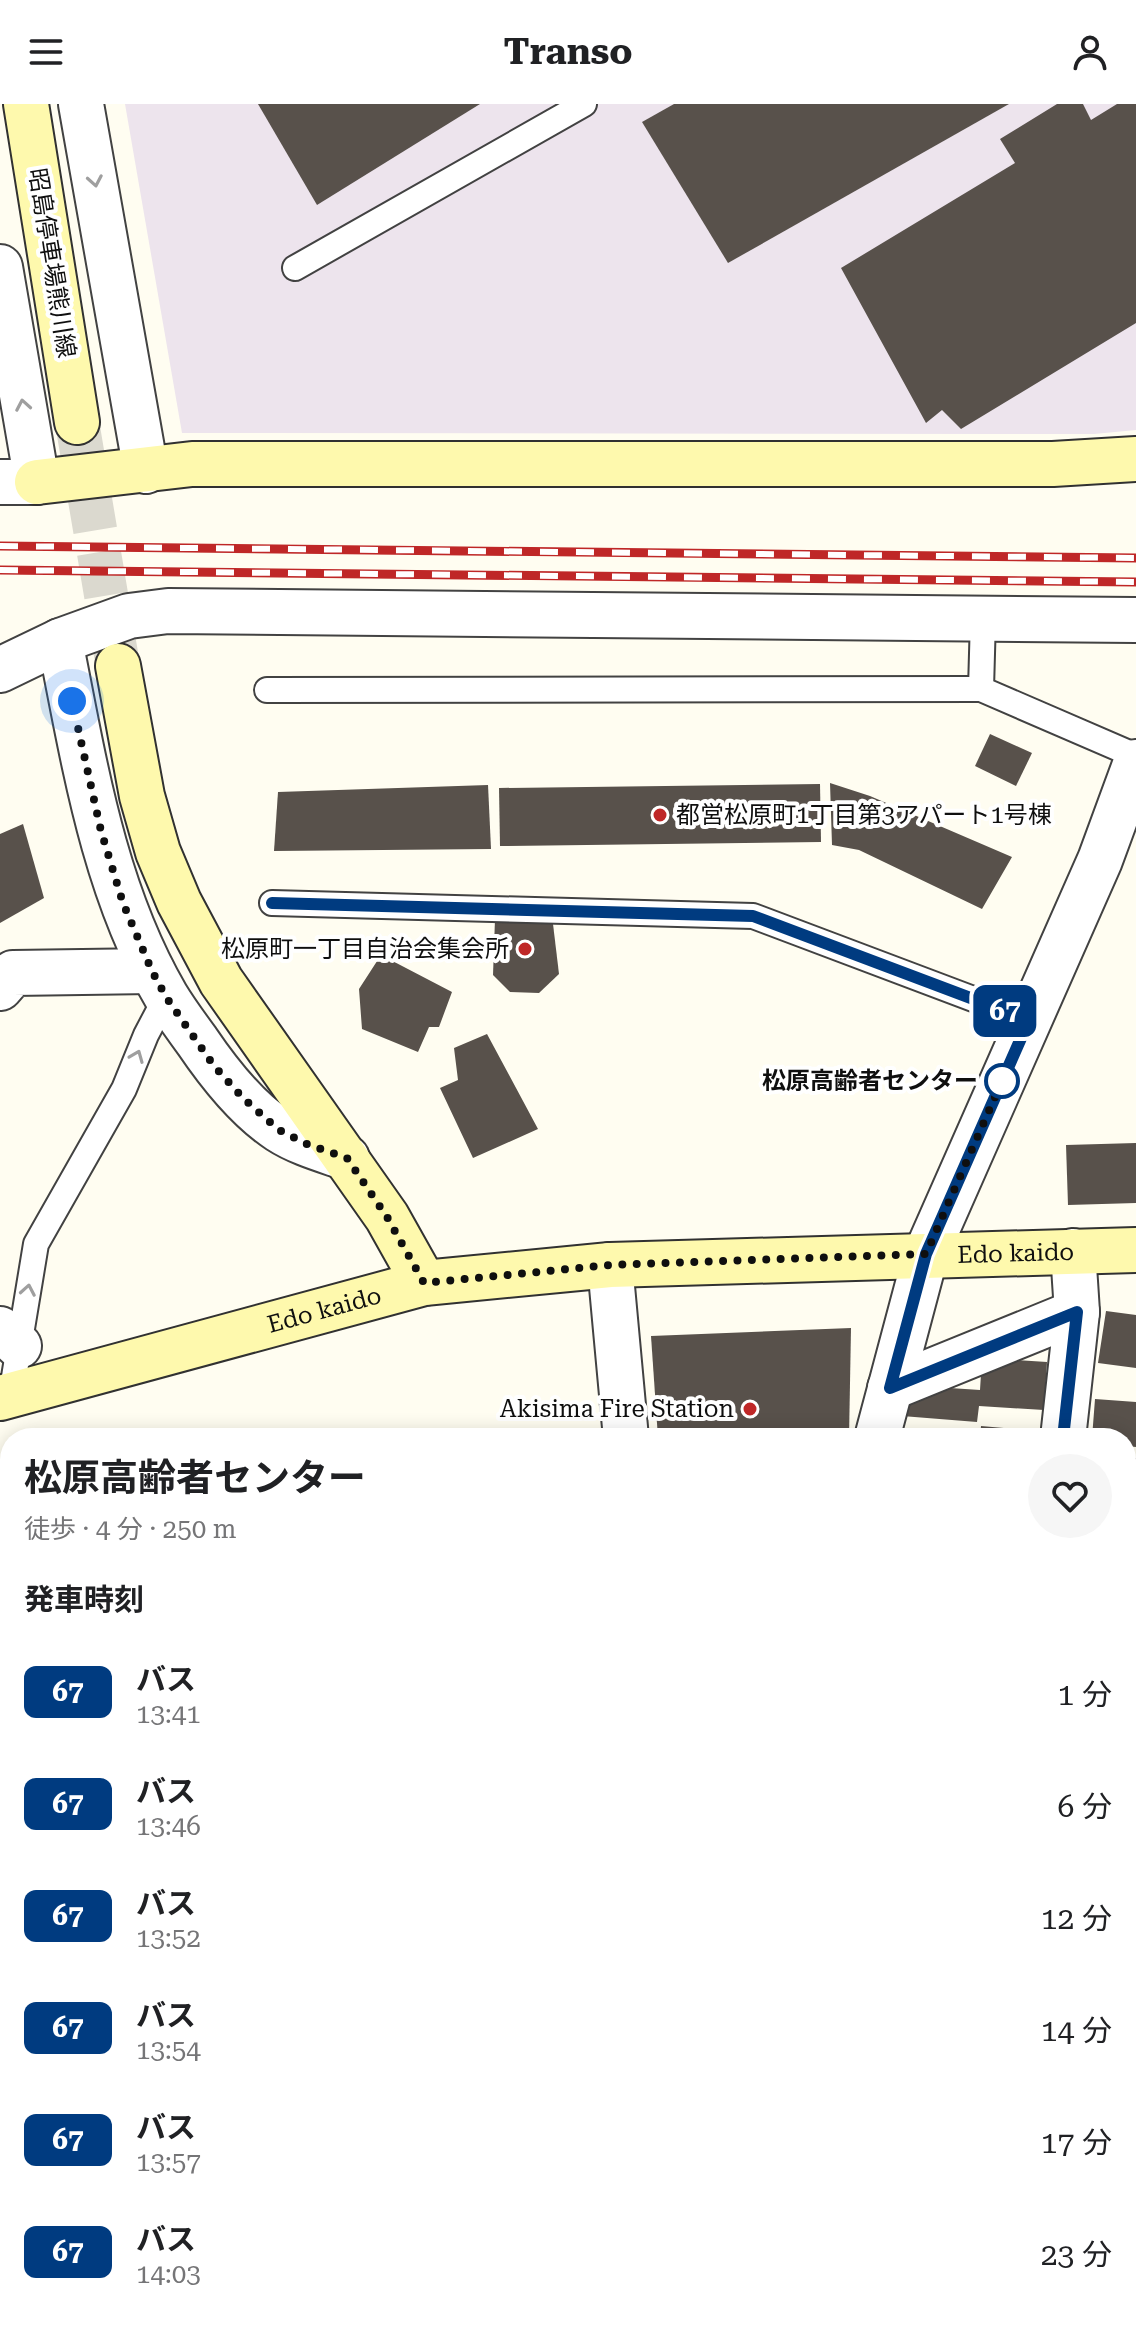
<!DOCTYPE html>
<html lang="ja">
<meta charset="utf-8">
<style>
:root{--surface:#fff;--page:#f6f6f6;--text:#202124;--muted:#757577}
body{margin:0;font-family:"Roboto Serif","Noto Sans JP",serif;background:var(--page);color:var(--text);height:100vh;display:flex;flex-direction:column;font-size:30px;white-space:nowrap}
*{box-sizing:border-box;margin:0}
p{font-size:26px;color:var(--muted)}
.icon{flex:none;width:44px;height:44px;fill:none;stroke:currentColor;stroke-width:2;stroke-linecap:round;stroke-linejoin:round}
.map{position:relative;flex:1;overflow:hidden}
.side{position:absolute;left:0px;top:1324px;width:1136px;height:898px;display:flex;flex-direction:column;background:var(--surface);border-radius:32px 32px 0 0;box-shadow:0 4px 20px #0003}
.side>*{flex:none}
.badge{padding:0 16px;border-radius:12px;font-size:28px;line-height:52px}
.you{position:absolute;width:40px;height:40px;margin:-20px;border:6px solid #fff;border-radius:50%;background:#1a73e8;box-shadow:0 0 0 12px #1a73e833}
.map>.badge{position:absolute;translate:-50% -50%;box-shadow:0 0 0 4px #fff}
h2{padding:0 24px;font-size:30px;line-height:72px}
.round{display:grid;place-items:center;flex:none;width:84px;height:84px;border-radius:42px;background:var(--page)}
.summary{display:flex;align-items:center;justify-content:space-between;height:136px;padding:0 24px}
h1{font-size:38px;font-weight:700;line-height:60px}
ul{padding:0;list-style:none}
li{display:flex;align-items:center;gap:24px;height:112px;padding:0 24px}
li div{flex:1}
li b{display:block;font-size:30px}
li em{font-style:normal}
li .badge{min-width:88px;font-weight:700;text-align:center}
header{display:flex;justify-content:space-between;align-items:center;height:104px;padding:0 24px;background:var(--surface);font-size:36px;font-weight:700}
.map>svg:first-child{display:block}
.industrial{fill:#ede4ed}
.building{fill:#58514b}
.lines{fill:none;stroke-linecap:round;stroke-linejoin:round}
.secondary-tunnel{stroke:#dbd9cf;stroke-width:44;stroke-dasharray:44 22;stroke-linecap:butt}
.lane-casing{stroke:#424242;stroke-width:28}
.street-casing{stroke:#424242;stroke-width:48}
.secondary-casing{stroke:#313131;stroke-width:48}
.lane{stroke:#fff;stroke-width:24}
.street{stroke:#fff;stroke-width:44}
.secondary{stroke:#fef9ad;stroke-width:44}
.rail-casing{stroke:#bf2727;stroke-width:9}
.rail{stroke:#fff;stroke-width:6;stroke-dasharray:18;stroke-linecap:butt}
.oneway{stroke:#9f9f9f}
.line-casing{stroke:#fff;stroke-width:18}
.line{stroke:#003b80;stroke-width:12}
.walk{stroke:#0f0f0f;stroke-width:8;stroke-dasharray:0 14.4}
.poi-dot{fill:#bf2727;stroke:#fff;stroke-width:3}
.stop-dot{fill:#fff;stroke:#003b80;stroke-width:4}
.labels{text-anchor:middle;stroke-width:8;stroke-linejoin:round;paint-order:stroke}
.street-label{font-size:24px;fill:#0f0f0f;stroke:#fff}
.poi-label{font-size:24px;fill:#0f0f0f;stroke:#fff;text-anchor:end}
.stop-label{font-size:24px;font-weight:bold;fill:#0f0f0f;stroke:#fff;text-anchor:end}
</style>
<header><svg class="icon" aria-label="menu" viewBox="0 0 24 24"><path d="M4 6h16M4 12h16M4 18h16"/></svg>Transo<svg class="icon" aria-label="person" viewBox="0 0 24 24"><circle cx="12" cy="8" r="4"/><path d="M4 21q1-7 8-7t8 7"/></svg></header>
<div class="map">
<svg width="1136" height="2221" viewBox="0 0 1136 2221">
<rect width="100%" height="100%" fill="#fffdf1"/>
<polygon class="industrial" points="125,0 1136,0 1136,326 1094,330 182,329"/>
<g class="building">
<polygon points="258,0 480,0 317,101"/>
<polygon points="674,0 1009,0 728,159 642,18"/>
<polygon points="1057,0 1083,0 1091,16 1117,0 1136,0 1136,219 961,325 942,306 926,319 841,164 1015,59 1000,35"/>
<polygon points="990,630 1032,649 1016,682 975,662"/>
<polygon points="830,679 870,692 1012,753 982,805 859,746 832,741"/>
<polygon points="820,680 821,738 500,742 499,684"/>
<polygon points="488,681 491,745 274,747 278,688"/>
<polygon points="23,720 44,794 0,819 0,730"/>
<polygon points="495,815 553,820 559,870 539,889 510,888 493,871"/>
<polygon points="381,851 452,888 439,923 429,923 418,948 362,925 359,885"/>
<polygon points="487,930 538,1025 473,1054 440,984 458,976 454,944"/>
<polygon points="1136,1039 1136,1099 1068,1101 1066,1041"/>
<polygon points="1106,1207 1136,1211 1136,1264 1098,1259"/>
<polygon points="851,1224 849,1334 658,1334 651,1232"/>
<polygon points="982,1254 1047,1258 1044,1306 979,1302 977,1318 902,1312 905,1281 980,1286"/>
<polygon points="1095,1295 1136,1298 1136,1343 1126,1342 1126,1334 1092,1334"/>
<polygon points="981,1322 1027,1326 1026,1334 980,1334"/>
<polygon points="899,1326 966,1330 965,1334 898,1334"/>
<polygon points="1126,1353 1136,1354 1136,1395 1126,1395"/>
<rect x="0" y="2033" width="10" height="88"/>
<polygon points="794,2212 841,2216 840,2221 793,2221"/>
</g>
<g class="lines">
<polyline class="secondary-tunnel" points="77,318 117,556"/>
<defs>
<g id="lane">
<polyline points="295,164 584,0"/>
<polyline points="983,514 981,585 1136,652"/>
<polyline points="267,586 981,585"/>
<polyline points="272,799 753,812 1029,916"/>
<polyline points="11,1291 36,1140 124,985 146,931 166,893"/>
</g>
<g id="street">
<polyline points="81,0 146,367"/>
<polyline points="0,163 37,378 0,378"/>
<path d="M 60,537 C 84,657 103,784 166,892 C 175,907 186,922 197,937 C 218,968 247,1005 279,1026 C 299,1039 324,1046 347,1054"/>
<polyline points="0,566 60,537 129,512 168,507 1136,516"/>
<polyline points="0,884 13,869 152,867"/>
<polyline points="610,1161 626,1334"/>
<polyline points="0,1225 19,1242"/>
<polyline points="890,1284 1077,1208"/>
<polyline points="877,1334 926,1150 1100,756 1136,658"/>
<polyline points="1063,1334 1077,1208 1073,1147"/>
<polyline points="721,2212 766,2217 767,2221"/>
</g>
<g id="secondary">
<polyline points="26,0 77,318"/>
<polyline points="37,378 192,360 1053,360 1136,355"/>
<polyline points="118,562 142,692 158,748 179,798 221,877 387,1113 424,1179"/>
<path id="s1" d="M 0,1294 L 424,1179 L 610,1161 L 1136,1146"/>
<polyline points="0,2157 10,2157"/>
<polyline points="1126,2172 1136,2172"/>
</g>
</defs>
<use href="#lane" class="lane-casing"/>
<use href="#street" class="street-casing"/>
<use href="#secondary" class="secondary-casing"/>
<use href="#lane" class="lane"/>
<use href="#street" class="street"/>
<use href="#secondary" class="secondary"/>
<defs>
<g id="rail">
<polyline points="0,442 1136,454"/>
<polyline points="0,466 1136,478"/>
<polyline points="0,1414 10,1423"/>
<polyline points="951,2212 962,2221"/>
</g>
</defs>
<use href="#rail" class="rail-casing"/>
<use href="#rail" class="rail"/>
</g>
<defs><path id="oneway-chevron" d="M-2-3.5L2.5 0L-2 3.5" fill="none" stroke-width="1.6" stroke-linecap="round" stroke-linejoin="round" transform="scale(2)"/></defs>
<g class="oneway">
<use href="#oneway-chevron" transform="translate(95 77) rotate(80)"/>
<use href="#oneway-chevron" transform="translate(23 301) rotate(-100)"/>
<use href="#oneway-chevron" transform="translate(137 952) rotate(-68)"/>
<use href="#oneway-chevron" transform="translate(28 1186) rotate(-80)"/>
</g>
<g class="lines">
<defs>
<polyline id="line" points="272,799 753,812 1029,916 926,1150 890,1284 1077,1208 1063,1334"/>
</defs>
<use href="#line" class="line-casing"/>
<use href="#line" class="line"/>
<polyline class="walk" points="72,597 101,727 123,799 152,867 166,893 214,962 244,995 279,1026 309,1041 347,1054 387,1113 424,1179 610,1161 926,1150 1006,968 1002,977"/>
</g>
<g class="poi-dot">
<circle cx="660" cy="711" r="8"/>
<circle cx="525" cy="845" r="8"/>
<circle cx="750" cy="1305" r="8"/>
</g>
<circle class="stop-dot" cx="1002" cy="977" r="16"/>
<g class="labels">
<g class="street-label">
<text transform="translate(52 159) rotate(81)" y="8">昭島停車場熊川線</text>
<text dy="8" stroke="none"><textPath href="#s1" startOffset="1032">Edo kaido</textPath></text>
<text dy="8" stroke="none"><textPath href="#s1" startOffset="336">Edo kaido</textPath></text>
</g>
<g class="poi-label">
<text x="676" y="719" text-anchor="start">都営松原町1丁目第3アパート1号棟</text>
<text x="509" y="853">松原町一丁目自治会集会所</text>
<text x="734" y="1313">Akisima Fire Station</text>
</g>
<g class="stop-label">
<text x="978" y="985">松原高齢者センター</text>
</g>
</g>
</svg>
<div class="you" style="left:72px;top:597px"></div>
<b class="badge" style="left:1005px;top:907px;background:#003b80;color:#fff">67</b>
<section class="side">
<div class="summary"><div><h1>松原高齢者センター</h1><p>徒歩 · 4 分 · 250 m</p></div><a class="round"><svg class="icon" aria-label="heart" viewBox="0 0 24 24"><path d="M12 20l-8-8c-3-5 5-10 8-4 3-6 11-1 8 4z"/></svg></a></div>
<h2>発車時刻</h2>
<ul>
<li><span class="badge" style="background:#003b80;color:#fff">67</span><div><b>バス</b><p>13:41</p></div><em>1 分</em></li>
<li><span class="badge" style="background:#003b80;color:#fff">67</span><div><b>バス</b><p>13:46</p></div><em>6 分</em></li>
<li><span class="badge" style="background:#003b80;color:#fff">67</span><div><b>バス</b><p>13:52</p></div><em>12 分</em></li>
<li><span class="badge" style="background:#003b80;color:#fff">67</span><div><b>バス</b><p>13:54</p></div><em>14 分</em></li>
<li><span class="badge" style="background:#003b80;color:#fff">67</span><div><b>バス</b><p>13:57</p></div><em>17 分</em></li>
<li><span class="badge" style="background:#003b80;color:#fff">67</span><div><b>バス</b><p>14:03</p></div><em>23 分</em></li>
</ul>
</section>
</div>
